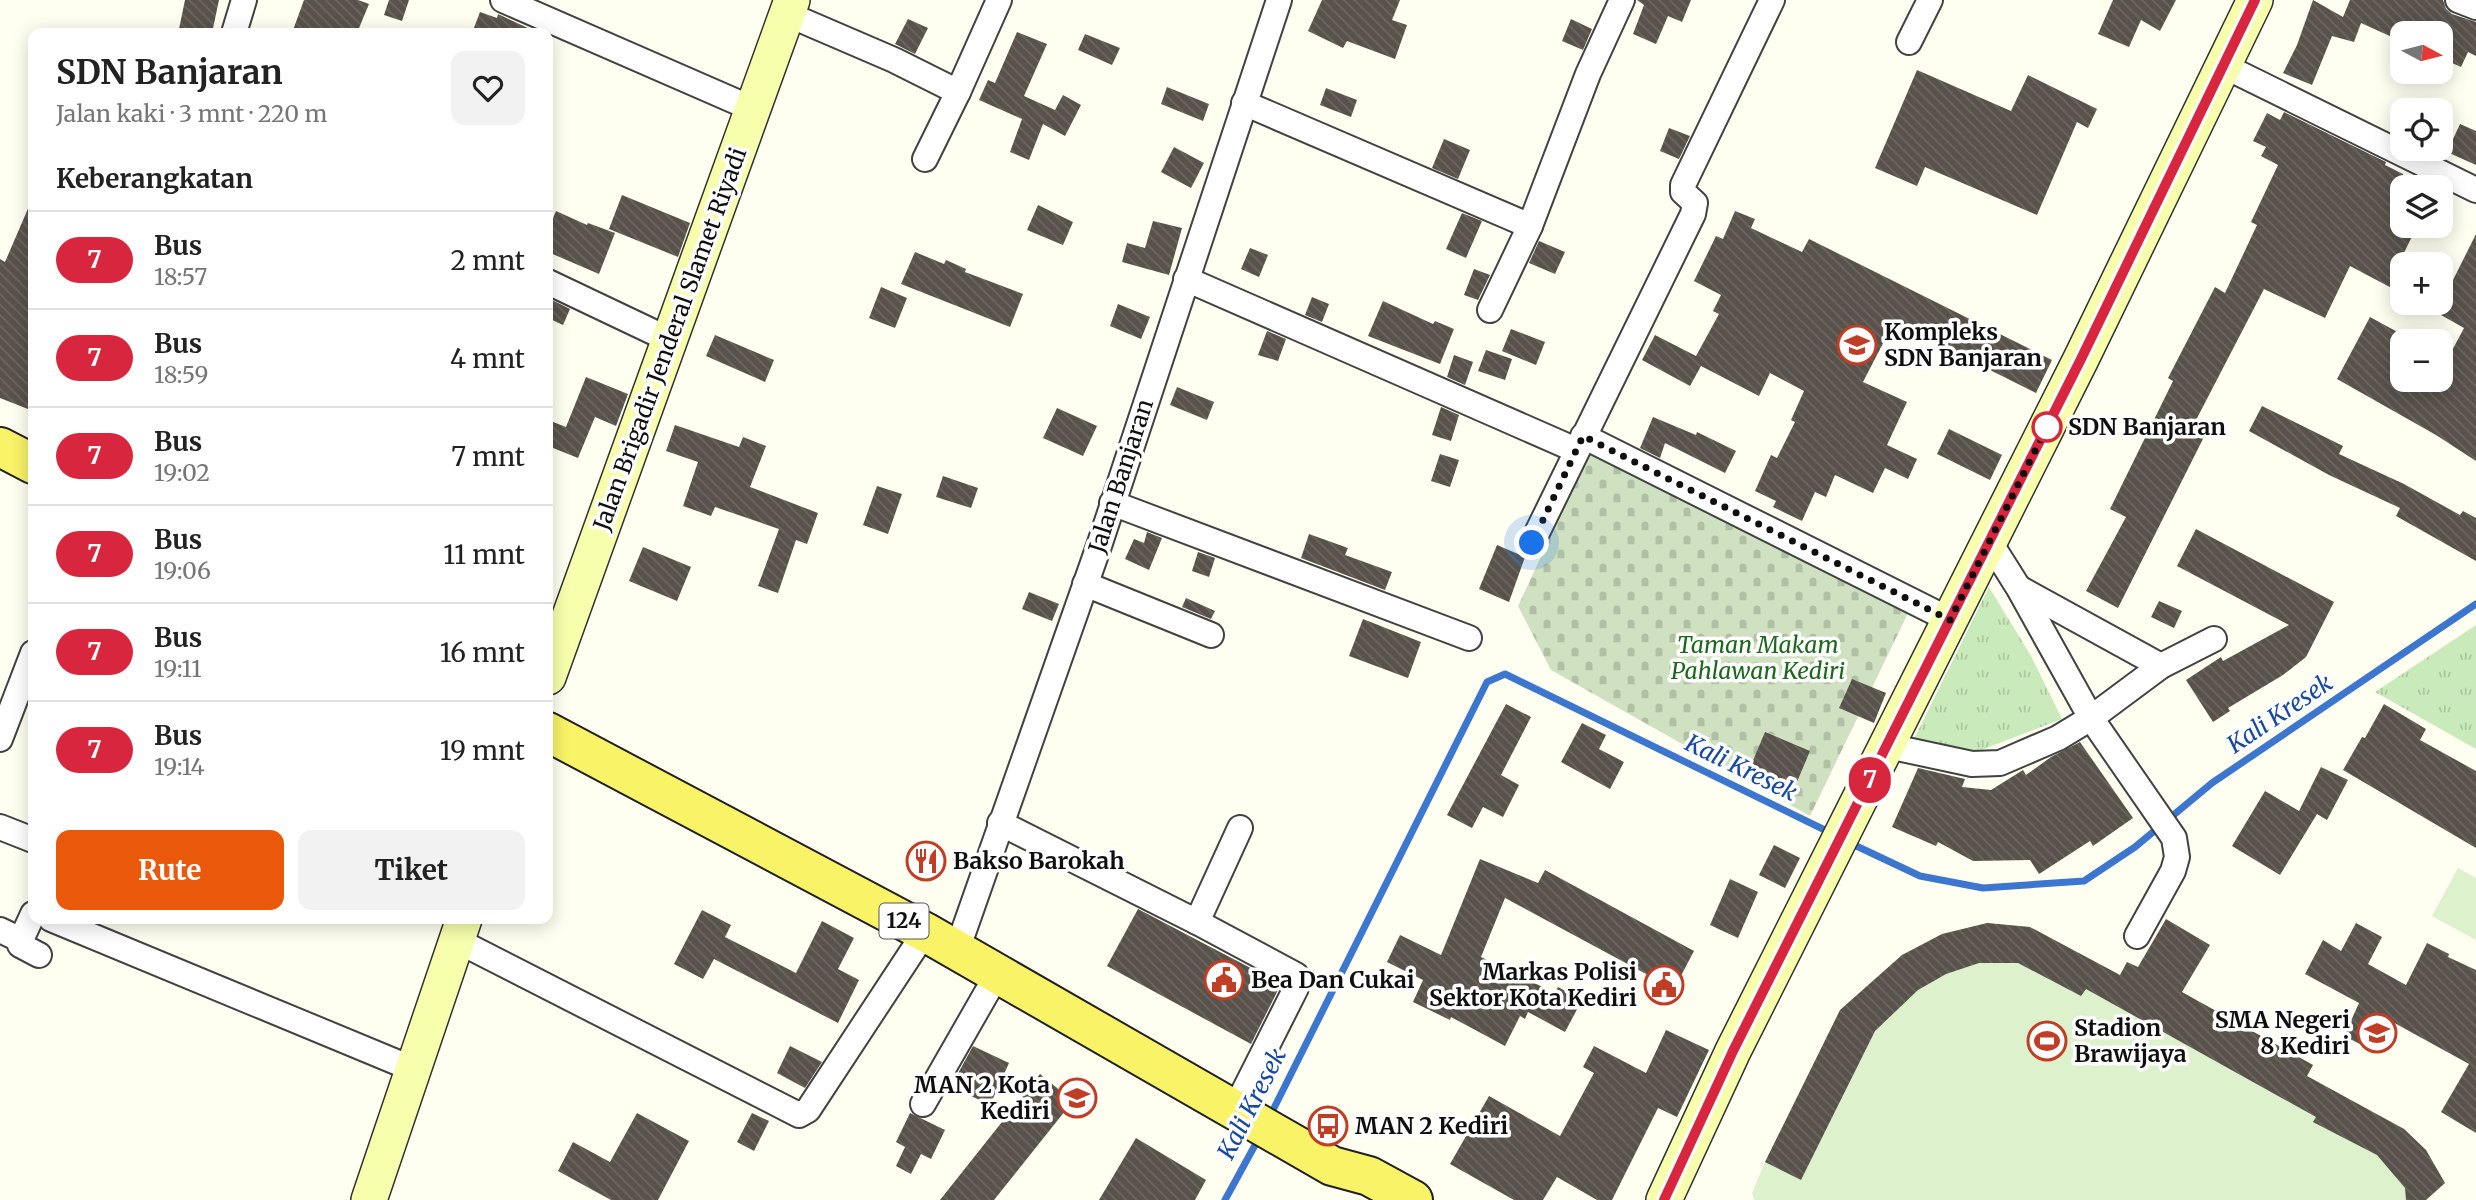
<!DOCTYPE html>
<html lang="id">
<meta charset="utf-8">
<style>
:root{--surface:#fff;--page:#f2f2f2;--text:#222;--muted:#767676;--line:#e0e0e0;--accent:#ea580c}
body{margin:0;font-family:Merriweather,serif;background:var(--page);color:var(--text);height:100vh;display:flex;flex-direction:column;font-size:26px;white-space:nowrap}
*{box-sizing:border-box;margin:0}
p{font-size:23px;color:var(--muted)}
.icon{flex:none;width:38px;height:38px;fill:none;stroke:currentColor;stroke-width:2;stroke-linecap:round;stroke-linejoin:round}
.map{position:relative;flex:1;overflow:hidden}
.side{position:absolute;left:28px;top:28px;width:525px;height:896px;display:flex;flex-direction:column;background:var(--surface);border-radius:14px;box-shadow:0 4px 18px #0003}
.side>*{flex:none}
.badge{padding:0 14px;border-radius:23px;font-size:24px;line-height:46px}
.needle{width:46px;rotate:97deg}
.buttons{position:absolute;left:2390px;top:21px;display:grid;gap:14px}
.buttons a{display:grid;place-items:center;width:63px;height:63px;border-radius:14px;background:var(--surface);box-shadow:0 4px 18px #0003;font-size:35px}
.you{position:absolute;width:35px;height:35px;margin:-18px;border:5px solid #fff;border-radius:50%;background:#1a73e8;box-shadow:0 0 0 10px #1a73e833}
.map>.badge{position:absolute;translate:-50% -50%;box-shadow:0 0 0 4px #fff}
h2{padding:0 28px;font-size:26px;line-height:63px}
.round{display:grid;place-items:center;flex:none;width:74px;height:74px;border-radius:14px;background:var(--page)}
.summary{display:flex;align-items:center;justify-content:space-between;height:119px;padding:0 28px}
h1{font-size:33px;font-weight:700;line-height:52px}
.primary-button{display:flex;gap:14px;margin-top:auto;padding:14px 28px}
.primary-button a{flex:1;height:80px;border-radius:14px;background:var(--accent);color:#fff;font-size:28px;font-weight:700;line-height:80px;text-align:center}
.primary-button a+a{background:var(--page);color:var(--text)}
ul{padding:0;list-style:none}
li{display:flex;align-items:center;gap:21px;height:98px;padding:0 28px;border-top:2px solid var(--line)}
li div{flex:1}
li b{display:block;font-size:26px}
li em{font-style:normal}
li .badge{min-width:77px;font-weight:700;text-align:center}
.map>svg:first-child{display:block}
.cemetery{fill:url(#cemetery-stones)}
.park{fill:url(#park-tufts)}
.pitch{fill:#dcf1cc}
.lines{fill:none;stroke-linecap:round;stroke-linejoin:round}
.stream{stroke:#3c76ce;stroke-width:7}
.building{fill:url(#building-back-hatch)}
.street-casing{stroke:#424242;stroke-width:28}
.secondary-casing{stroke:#313131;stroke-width:38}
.primary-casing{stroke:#202020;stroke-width:42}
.street{stroke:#fff;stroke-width:24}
.secondary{stroke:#f7ffac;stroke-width:35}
.primary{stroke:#f8f367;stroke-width:38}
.line-casing{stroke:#fff;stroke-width:16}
.line{stroke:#d7263d;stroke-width:10}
.walk{stroke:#0f0f0f;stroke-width:7;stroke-dasharray:0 12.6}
.stop-dot{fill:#fff;stroke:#d7263d;stroke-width:3.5}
.labels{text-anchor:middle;stroke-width:7;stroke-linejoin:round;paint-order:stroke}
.shield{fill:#fff;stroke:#575757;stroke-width:2}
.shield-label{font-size:21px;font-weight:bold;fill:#0f0f0f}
.poi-label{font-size:23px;font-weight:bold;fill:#0f0f0f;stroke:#fff;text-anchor:start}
.street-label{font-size:23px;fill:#0f0f0f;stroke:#fff}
.stop-label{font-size:23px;font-weight:bold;fill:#0f0f0f;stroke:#fff;text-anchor:start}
.park-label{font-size:23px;font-style:italic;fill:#1e671e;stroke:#fff}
.water-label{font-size:24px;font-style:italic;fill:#1749a2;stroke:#fff}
</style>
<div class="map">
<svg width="2476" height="1200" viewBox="0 0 2476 1200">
<defs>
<pattern id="cemetery-stones" width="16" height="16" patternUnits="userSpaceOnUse" patternTransform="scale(1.75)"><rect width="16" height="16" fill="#d0e1c1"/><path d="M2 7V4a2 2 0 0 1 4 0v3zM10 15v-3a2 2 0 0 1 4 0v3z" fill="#b1c0a5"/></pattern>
<pattern id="park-tufts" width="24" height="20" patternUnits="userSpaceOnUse" patternTransform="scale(1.75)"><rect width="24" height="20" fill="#c9eaba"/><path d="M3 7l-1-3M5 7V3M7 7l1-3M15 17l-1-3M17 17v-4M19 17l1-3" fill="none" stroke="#abc89f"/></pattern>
<pattern id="building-back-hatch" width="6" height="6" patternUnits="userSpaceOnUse" patternTransform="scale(1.75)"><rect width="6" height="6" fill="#58524b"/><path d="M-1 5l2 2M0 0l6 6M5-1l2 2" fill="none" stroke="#6b6661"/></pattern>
</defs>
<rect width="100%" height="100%" fill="#fffff1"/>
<polygon class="cemetery" points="1591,450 1910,609 1810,816 1551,670 1518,606"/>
<g class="park">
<polygon points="1989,587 2031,656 2062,719 1971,754 1912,743"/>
<polygon points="2476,625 2476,749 2375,692"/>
</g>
<g class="pitch">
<polygon points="2458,868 2476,878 2476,940 2432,916"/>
<polygon points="1987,923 2030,927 2120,975 2127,962 2313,1065 2307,1076 2404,1129 2426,1150 2445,1183 2426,1200 1754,1200 1752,1193 1765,1162 1837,1017"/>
</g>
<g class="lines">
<g class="stream">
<polyline points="1850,843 1920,876 1983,888 2084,881 2135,847 2212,783 2476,604"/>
<polyline points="1270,1116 1487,682 1505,674 1833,834"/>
<polyline points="1225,1200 1260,1136"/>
</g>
</g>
<g class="building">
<polygon points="185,0 219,0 212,33 179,29"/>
<polygon points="304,0 358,0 369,4 357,33 292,33"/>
<polygon points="389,0 409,0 402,21 384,15"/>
<polygon points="1322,0 1400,0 1392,20 1407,25 1395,59 1347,41 1343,48 1308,31"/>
<polygon points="1637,0 1691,0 1682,22 1668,16 1656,44 1633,34 1644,5"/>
<polygon points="2113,0 2176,0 2160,31 2141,20 2129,47 2098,34"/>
<polygon points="2313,0 2343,17 2350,0 2443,0 2446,9 2452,14 2476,22 2476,56 2468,52 2461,67 2441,58 2441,33 2403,33 2403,42 2361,23 2354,42 2332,36 2312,85 2283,73 2297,45"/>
<polygon points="480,12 497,18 498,14 534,31 534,33 472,33"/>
<polygon points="908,19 928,28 915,54 895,44"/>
<polygon points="1571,19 1592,29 1583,50 1562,41"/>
<polygon points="1017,32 1047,44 1024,96 1055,110 1063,95 1081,105 1065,136 1043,124 1029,160 1010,152 1022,119 979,100 988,80 995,83"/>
<polygon points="1085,34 1120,48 1112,65 1078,50"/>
<polygon points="1917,70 2011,111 2028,75 2097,109 2088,128 2077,122 2037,215 1925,167 1917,186 1875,168"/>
<polygon points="1167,87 1209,104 1203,121 1161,104"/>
<polygon points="1326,88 1357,100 1351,117 1320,105"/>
<polygon points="2284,112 2386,162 2385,165 2403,174 2403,226 2417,226 2403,255 2403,294 2350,266 2325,318 2264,289 2195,422 2208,429 2118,608 2086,591 2126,517 2110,509 2173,381 2168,378 2215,287 2225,293 2257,225 2251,222 2278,165 2261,156 2266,147 2253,141 2267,113 2280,120"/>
<polygon points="2460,124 2476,131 2476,165 2447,152"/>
<polygon points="1669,128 1690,136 1679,159 1660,151"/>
<polygon points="1444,139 1470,150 1458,179 1432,168"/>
<polygon points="1174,147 1204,163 1191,188 1161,172"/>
<polygon points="622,195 690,223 678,257 609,229"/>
<polygon points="33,197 33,411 0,398 0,259 5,262"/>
<polygon points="1038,205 1073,222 1063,245 1027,230"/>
<polygon points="556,211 587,225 588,223 615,233 599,274 548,252 548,230"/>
<polygon points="1735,211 1755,219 1751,228 1802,252 1809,239 2052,360 2036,393 1894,322 1863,382 1907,402 1887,445 1917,459 1908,479 1885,468 1873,493 1835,475 1826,497 1815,492 1802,521 1773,507 1776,501 1755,491 1771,455 1777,458 1795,422 1791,420 1804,391 1770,373 1759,396 1701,366 1690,386 1642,360 1655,335 1696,356 1719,314 1713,311 1721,295 1694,281 1716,236 1723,239"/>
<polygon points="1462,213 1482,221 1466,258 1446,249"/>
<polygon points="1153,221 1182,228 1169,275 1122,262 1127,243 1145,248"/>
<polygon points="2476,234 2476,461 2436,435 2337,379 2370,317 2403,335 2403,380 2441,380 2441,356 2447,360 2464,328 2441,315 2441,274 2453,280"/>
<polygon points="1539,241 1565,252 1555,274 1529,263"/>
<polygon points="1250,248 1268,255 1259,277 1241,269"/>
<polygon points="915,252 944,264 946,260 966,269 965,272 1023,294 1010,327 901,284"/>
<polygon points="1474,269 1490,275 1478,300 1464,295"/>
<polygon points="881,287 907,298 895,328 869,318"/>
<polygon points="1312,297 1329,304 1322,322 1305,315"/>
<polygon points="548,298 570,309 563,325 548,318"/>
<polygon points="1383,301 1433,324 1435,321 1454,329 1440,364 1368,336"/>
<polygon points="1118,304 1150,317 1141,339 1110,326"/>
<polygon points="1511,329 1545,342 1536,365 1502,351"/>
<polygon points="1267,331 1286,339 1278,361 1258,355"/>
<polygon points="715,335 774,360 765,382 706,356"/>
<polygon points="1486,350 1512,359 1505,380 1478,371"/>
<polygon points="1454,355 1473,362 1465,385 1447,377"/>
<polygon points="586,377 628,394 616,426 595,417 578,458 548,446 548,420 566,427"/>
<polygon points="1177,387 1214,402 1207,420 1170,405"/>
<polygon points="2262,406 2343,446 2339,454 2404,484 2460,515 2463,511 2476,518 2476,561 2396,516 2400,508 2329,475 2249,431"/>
<polygon points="1441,407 1459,415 1451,441 1432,435"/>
<polygon points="1057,408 1097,426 1083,456 1043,438"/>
<polygon points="1653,417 1696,435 1697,432 1736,451 1725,473 1665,443 1660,458 1640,448"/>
<polygon points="675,425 739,447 743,437 766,446 750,487 818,513 807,544 796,540 778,593 758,586 779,529 715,507 711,516 683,506 698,462 666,451"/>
<polygon points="1949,429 2002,455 1990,480 1937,454"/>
<polygon points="1440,454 1459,460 1450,487 1431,481"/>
<polygon points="943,476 978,488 971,508 936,497"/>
<polygon points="877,486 902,494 888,534 863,525"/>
<polygon points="2196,529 2334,602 2306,657 2283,675 2228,708 2230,711 2213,722 2186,680 2221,657 2223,661 2289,625 2177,566"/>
<polygon points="1147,532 1162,538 1149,570 1125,559 1134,539 1144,543"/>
<polygon points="1309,534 1348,548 1345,555 1392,572 1385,590 1301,558"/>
<polygon points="1497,545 1525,557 1509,602 1479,589"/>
<polygon points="643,547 691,567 677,601 629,581"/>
<polygon points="1198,552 1215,558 1209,577 1192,571"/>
<polygon points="1029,592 1059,604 1052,621 1022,609"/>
<polygon points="1186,598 1215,611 1211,619 1182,607"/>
<polygon points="2159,601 2182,611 2174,628 2151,617"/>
<polygon points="1363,619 1421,642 1408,678 1349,656"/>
<polygon points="1852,679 1886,693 1874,723 1839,708"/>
<polygon points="1506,704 1531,717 1501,775 1519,785 1503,817 1483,807 1472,828 1447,815"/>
<polygon points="2384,704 2426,729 2420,740 2476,771 2476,848 2343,770 2362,737 2365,738"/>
<polygon points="1582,723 1606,735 1599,749 1624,762 1610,789 1561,762"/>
<polygon points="1765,732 1810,751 1794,789 1749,770"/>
<polygon points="2080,742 2133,818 2093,846 2090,841 2039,874 2030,860 1973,861 1938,842 1936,846 1892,827 1918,768 1965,779 1962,787 1991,790 2023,770 2026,775 2051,757"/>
<polygon points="2321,767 2348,780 2327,820 2317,814 2280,875 2232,846 2265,791 2299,811"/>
<polygon points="1774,845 1800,858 1785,888 1759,875"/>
<polygon points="1480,859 1538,883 1545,870 1694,951 1674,989 1505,898 1481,957 1555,993 1558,987 1582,1000 1565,1032 1528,1012 1525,1019 1520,1016 1505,1046 1451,1017 1450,1020 1413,1002 1423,980 1387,962 1400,935 1441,955"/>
<polygon points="1730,879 1758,892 1738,938 1710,925"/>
<polygon points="1138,909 1281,984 1251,1044 1107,966"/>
<polygon points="702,910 731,925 725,937 796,973 822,921 854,938 838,969 859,980 838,1023 714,959 703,979 674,964"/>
<polygon points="2166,919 2210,945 2182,992 2313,1065 2307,1076 2404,1129 2426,1150 2445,1183 2426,1200 2406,1200 2405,1188 2377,1155 2313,1122 2316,1117 2086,989 2081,996 2018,963 1979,963 1946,974 1918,990 1875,1031 1801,1180 1765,1162 1840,1010 1902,955 1942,934 1987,923 2030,927 2120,975 2127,962 2138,967"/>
<polygon points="2356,923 2382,937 2368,964 2406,985 2427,943 2449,954 2448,957 2476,970 2476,1133 2441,1112 2469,1064 2389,1020 2374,1051 2344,1036 2359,1003 2305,974 2323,940 2341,951"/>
<polygon points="1666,1030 1709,1050 1677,1117 1658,1108 1612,1200 1597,1200 1557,1177 1543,1200 1514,1200 1450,1164 1489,1096 1560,1136 1594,1073 1583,1067 1594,1046 1646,1073"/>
<polygon points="790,1046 822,1062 805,1088 777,1073"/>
<polygon points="973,1046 1009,1063 990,1105 967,1094 972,1085 956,1077"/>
<polygon points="1040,1074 1073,1101 994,1200 940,1200"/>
<polygon points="637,1113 689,1141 658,1200 611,1200 558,1171 573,1142 610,1162"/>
<polygon points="752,1113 769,1121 754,1151 737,1142"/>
<polygon points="910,1113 945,1130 931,1159 921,1154 911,1174 896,1166 905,1147 896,1142"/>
<polygon points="1136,1138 1206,1180 1195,1200 1099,1200"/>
</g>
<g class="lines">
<defs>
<g id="street">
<polyline points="503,0 753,109"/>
<polyline points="2458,0 2476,7"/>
<polyline points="787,14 894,60 958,92 925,159"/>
<polyline points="234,33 244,0"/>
<polyline points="1909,42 1930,0"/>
<polyline points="2224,66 2476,190"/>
<polyline points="958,92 999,0"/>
<polyline points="1244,103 1530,226"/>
<polyline points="1186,279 1576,450"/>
<polyline points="548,282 670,340"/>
<polyline points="1490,310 1530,226 1588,74 1622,0"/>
<polyline points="1583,436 1950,620"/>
<polyline points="1112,503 1469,638"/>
<polyline points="1989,541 2018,587 2091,718 2174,838 2177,857 2173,871 2137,936"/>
<polyline points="1532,543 1693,214 1695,203 1683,192 1683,185 1772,0"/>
<polyline points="1085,584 1211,635"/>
<polyline points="2019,588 2161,666"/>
<polyline points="0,739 33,653"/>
<polyline points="1888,746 1972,764 2000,763 2058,738 2091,718 2161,666 2214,639"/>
<polyline points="1000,823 1197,922 1296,975 1296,988 1234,1111"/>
<polyline points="0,827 33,840"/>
<polyline points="51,919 413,1069"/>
<polyline points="1197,922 1240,828"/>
<polyline points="0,930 21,940 20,945 39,955"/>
<polyline points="21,940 33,914"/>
<polyline points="456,940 799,1115 808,1110 925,932"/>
<polyline points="957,950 1100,543 1279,0"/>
<polyline points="923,1104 998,973"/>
</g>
<g id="secondary">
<polyline points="548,677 792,0"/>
<polyline points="369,1200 464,919"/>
<polyline points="1664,1200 1733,1051 2081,359 2255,0"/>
</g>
<g id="primary">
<polyline points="0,447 33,464"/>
<polyline points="548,732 925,932 1332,1166 1369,1176 1413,1200"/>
</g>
</defs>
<use href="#street" class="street-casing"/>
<use href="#secondary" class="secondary-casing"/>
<use href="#primary" class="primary-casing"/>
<use href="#street" class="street"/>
<use href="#secondary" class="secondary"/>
<use href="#primary" class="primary"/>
</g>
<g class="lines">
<defs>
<polyline id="line" points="1664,1200 1733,1051 2081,359 2255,0"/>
</defs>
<use href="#line" class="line-casing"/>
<use href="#line" class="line"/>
<polyline class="walk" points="1532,543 1583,436 1950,620 2048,425 2047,427"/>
</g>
<defs>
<symbol id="school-ring" viewBox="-11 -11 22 22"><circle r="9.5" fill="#fff" stroke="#c03e26" stroke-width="1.5"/><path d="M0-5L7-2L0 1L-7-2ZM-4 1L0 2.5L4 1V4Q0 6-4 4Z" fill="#c03e26"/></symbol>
<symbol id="restaurant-ring" viewBox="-11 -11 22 22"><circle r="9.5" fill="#fff" stroke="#c03e26" stroke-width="1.5"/><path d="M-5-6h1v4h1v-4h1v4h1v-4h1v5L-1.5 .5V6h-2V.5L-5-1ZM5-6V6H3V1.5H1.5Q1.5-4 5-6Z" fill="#c03e26"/></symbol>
<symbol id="civic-ring" viewBox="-11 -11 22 22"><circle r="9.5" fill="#fff" stroke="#c03e26" stroke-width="1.5"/><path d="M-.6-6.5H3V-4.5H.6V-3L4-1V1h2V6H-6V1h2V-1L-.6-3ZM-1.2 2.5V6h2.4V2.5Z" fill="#c03e26"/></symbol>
<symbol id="stadium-ring" viewBox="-11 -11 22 22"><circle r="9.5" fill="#fff" stroke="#c03e26" stroke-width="1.5"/><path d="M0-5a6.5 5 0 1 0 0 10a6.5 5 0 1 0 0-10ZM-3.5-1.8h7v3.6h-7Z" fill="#c03e26"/></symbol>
<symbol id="bus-ring" viewBox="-11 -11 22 22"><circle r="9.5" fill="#fff" stroke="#c03e26" stroke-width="1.5"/><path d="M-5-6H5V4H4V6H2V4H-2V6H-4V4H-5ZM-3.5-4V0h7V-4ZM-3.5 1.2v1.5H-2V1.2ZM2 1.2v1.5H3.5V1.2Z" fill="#c03e26"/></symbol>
</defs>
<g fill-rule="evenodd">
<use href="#school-ring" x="1835" y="323" width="44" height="44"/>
<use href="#restaurant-ring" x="904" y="839" width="44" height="44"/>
<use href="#civic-ring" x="1202" y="958" width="44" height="44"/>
<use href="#civic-ring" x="1642" y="963" width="44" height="44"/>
<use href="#school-ring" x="2355" y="1011" width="44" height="44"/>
<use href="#stadium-ring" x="2025" y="1019" width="44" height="44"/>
<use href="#school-ring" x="1055" y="1076" width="44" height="44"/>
<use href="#bus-ring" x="1306" y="1104" width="44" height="44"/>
</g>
<circle class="stop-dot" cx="2047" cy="427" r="14"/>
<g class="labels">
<rect class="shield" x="879.5" y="903.5" width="49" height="35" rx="5"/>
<g class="shield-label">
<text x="904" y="928">124</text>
</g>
<g class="poi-label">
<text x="1884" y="340">Kompleks<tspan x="1884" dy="26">SDN Banjaran</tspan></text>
<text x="953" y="869">Bakso Barokah</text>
<text x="1637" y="980" text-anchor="end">Markas Polisi<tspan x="1637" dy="26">Sektor Kota Kediri</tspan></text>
<text x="1251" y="988">Bea Dan Cukai</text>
<text x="2350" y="1028" text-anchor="end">SMA Negeri<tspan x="2350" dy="26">8 Kediri</tspan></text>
<text x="2074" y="1036">Stadion<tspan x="2074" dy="26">Brawijaya</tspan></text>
<text x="1050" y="1093" text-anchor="end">MAN 2 Kota<tspan x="1050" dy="26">Kediri</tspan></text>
<text x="1355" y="1134">MAN 2 Kediri</text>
</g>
<g class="street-label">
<text transform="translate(670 339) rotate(-70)" y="8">Jalan Brigadir Jenderal Slamet Riyadi</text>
<text transform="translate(1121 476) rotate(-72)" y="8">Jalan Banjaran</text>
</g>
<g class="stop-label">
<text x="2068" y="435">SDN Banjaran</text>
</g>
<g class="park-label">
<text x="1758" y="653">Taman Makam<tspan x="1758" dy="26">Pahlawan Kediri</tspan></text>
</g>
<g class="water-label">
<text transform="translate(2280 714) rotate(-34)" y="8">Kali Kresek</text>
<text transform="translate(1741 768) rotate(26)" y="8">Kali Kresek</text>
<text transform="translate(1252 1104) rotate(-63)" y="8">Kali Kresek</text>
</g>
</g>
</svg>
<div class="buttons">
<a><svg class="needle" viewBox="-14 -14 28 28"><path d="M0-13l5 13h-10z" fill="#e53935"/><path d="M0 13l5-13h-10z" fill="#767676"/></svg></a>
<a><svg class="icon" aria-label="locate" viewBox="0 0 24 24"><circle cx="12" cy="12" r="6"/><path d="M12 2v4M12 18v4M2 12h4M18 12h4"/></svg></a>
<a><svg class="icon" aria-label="layers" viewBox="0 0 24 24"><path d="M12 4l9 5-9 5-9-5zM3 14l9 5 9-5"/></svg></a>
<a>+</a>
<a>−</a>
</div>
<div class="you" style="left:1532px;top:543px"></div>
<b class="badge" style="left:1870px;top:780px;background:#d7263d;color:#fff">7</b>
<section class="side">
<div class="summary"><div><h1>SDN Banjaran</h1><p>Jalan kaki · 3 mnt · 220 m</p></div><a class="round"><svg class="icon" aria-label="heart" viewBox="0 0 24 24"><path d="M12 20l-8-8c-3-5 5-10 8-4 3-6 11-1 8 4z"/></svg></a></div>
<h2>Keberangkatan</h2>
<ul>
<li><span class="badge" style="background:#d7263d;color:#fff">7</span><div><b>Bus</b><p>18:57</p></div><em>2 mnt</em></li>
<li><span class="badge" style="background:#d7263d;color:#fff">7</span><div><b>Bus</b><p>18:59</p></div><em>4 mnt</em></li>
<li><span class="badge" style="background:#d7263d;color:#fff">7</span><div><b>Bus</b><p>19:02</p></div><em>7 mnt</em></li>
<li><span class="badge" style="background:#d7263d;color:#fff">7</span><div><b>Bus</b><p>19:06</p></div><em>11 mnt</em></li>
<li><span class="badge" style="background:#d7263d;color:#fff">7</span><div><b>Bus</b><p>19:11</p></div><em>16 mnt</em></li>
<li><span class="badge" style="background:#d7263d;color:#fff">7</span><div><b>Bus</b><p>19:14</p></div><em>19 mnt</em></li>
</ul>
<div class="primary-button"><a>Rute</a><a>Tiket</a></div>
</section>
</div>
